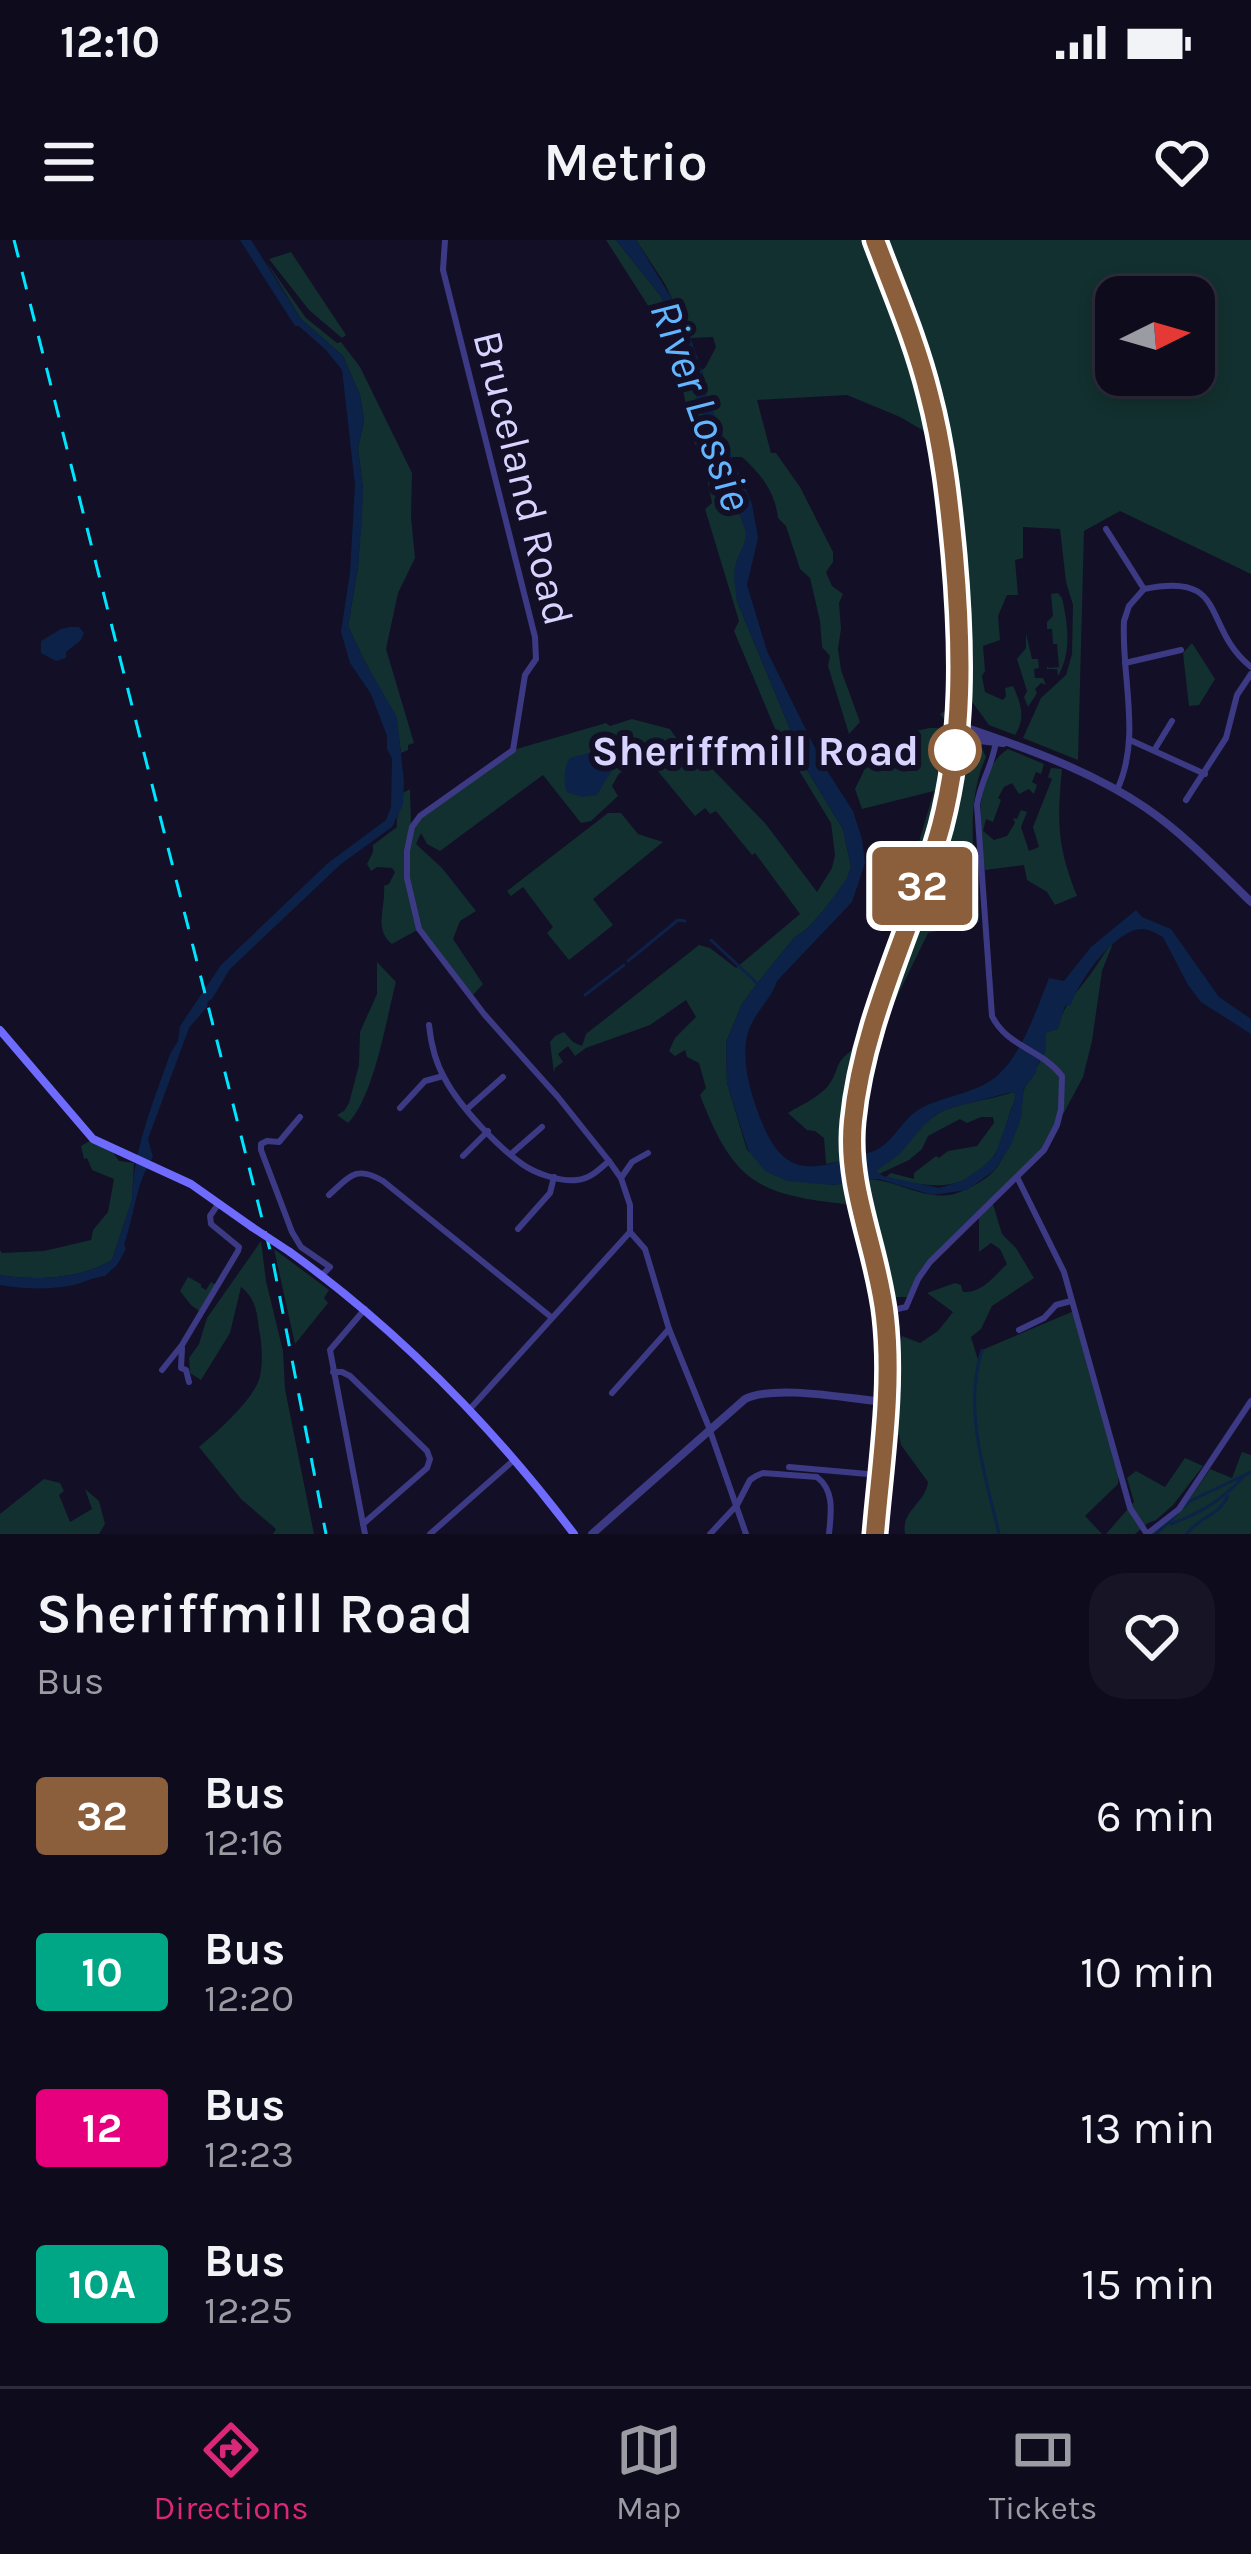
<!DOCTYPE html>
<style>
:root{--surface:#0e0b1c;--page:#171425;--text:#f1f3f6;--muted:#9b9ba3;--line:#2e2b3b;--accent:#db2777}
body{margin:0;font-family:Karla,sans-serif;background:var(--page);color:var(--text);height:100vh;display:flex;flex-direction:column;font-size:45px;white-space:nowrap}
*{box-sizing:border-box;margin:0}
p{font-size:39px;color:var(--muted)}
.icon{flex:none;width:66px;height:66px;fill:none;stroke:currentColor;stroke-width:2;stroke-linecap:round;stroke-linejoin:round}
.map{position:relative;height:1294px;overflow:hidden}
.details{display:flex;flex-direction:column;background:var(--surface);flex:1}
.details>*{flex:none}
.badge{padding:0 24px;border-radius:9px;font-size:42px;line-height:78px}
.needle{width:78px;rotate:85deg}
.fabs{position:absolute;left:1095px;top:36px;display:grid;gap:24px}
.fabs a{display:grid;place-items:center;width:120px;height:120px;border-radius:24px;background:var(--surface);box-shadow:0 6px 18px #0003,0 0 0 3px var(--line);font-size:60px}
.map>.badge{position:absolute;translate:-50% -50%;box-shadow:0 0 0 6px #fff}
.round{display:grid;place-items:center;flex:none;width:126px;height:126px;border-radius:36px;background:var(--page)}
.overview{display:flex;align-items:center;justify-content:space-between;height:204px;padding:0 36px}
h1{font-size:57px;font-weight:600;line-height:90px}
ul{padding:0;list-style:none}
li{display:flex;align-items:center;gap:36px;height:156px;padding:0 36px}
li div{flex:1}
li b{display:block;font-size:45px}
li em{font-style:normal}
li .badge{min-width:132px;font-weight:700;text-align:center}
.status{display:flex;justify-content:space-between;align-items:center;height:84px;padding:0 60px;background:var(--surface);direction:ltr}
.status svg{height:33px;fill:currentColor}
header{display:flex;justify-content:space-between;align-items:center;height:156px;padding:0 36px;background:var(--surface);font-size:54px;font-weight:600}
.tab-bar{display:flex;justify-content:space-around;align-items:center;height:168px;border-top:3px solid var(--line);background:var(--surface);font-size:33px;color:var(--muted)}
.tab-bar a{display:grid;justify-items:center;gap:6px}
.tab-bar .current{color:var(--accent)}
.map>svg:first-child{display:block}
.green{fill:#12302f;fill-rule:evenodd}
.water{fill:#0c2248;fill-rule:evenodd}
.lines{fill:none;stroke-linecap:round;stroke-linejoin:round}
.stream{stroke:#0c2248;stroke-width:3}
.minor{stroke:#3d3a85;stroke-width:6}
.tertiary{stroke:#3d3a85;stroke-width:8}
.secondary{stroke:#6f6bff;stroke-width:8}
.trunk{stroke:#e055d1;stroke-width:10}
.rail{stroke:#00e5ff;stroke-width:3;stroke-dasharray:18 15;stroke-linecap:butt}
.secondary-bridge{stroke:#6f6bff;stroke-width:8}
.line-casing{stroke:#fff;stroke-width:27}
.line{stroke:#8b5e3c;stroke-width:18}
.stop-dot{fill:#fff;stroke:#8b5e3c;stroke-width:6}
.labels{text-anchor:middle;stroke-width:12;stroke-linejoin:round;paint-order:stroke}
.street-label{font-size:42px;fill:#d9d4ff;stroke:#130f26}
.stop-label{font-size:42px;font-weight:bold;fill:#d9d4ff;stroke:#130f26;text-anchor:end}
.water-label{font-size:45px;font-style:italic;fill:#62b6ff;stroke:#130f26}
</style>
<div class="status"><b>12:10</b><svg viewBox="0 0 49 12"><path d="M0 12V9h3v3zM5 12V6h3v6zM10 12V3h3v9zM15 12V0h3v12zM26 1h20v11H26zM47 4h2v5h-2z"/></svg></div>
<header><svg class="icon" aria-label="menu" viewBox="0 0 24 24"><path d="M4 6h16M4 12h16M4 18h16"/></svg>Metrio<svg class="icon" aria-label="heart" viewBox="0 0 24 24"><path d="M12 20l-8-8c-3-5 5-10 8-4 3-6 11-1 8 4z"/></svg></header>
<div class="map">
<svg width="1251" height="1294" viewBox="0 0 1251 1294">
<rect width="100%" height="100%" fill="#130f26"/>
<g class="green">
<path d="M 606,0 L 616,0 L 660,55 L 676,88 L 693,147 L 746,291 L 746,301 L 736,323 L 737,361 L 807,530 L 843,589 L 851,627 L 847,640 L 823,671 L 808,688 L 794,698 L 756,745 L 742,764 L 726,802 L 727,843 L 747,910 L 752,914 L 831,945 L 848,943 L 854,965 C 761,955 735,947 700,855 L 706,848 L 699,823 L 687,817 L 685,810 L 675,816 L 669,811 L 675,798 L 696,777 L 686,760 L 650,785 L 586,808 L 575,816 L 568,806 L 558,814 L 563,822 L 555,828 L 554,833 L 550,802 L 555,796 L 564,792 L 573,802 L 582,806 L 586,794 L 699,705 L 710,708 L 736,728 L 800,674 L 755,613 L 752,615 L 716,571 L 710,574 L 705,568 L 695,576 L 647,518 L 636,517 L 618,535 L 612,546 L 618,556 L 591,581 L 581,583 L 543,535 L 440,611 L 427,604 L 421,593 L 416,604 L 442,628 L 476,671 L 460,681 L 453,699 L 483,744 L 473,755 L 419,689 L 392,704 C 373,689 386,668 384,646 L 389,644 L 395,632 L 392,628 L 377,627 L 371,631 L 367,624 L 373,612 L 373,605 L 397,587 C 395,576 403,565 403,553 L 410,549 L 411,584 L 513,510 L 606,483 L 610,486 L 632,479 L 670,489 L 677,499 L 681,497 L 765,583 L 817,652 L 832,628 L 835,615 L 831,583 L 778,496 L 734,391 L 739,381 L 705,269 L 712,263 L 703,218 L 694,202 L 678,127 L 665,92 Z"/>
<path d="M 636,0 L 868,0 L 928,166 L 944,243 L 956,387 L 955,452 L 948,478 L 943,478 L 940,474 L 946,470 L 952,386 L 937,242 L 924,191 L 900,177 L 847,155 L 757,160 L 771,213 L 776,213 L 800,247 L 833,312 L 833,322 L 826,332 L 832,346 L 843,354 L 839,363 L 841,389 L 838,409 L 841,430 L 860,482 L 849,494 L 828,426 L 830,416 L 822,407 L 820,381 L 810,338 L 800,329 L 786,286 L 778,278 C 775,252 761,234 742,217 L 732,217 L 705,153 L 702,130 L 705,128 L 716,107 L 713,97 L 691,98 L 665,44 Z"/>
<path d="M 882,0 L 1251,0 L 1251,334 L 1120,271 L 1084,291 L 1078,520 L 1023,498 L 1041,458 L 1066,435 L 1072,414 L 1073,365 L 1066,342 L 1060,289 L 1023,287 L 1023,318 L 1015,320 L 1018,355 L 1007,355 L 998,376 L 1000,400 L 983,406 L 985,431 L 982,436 L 985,452 L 1003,460 L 1006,456 L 1005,448 L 1013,446 C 1021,463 1026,479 1015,495 L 989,485 L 970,459 L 968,390 L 952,204 L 917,86 ZM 1116,57 L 1194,57 L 1194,135 L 1116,135 Z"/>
<polygon points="291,12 346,95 342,98 309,70 269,19"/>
<polygon points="265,20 306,78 337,103 341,102 360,127 412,233 411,277 415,318 398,353 386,409 414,503 408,505 408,510 401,513 396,477 364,420 348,386 358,327 363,249 358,208 364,181 360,155 343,116 301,79"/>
<path d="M 1058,353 L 1062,358 C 1068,385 1072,412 1058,436 L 1057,429 L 1047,429 L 1047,426 L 1049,428 L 1059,427 L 1057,404 L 1053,404 L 1052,389 L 1047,389 L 1047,382 L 1053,376 L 1051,354 Z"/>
<polygon points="1026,393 1032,419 1038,419 1039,428 1034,429 1035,438 1043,438 1046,445 1041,443 1035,449 1037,453 1028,467 1024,457 1027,451 1017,419 1026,408"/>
<polygon points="1192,403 1215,439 1199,465 1189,466 1183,413"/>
<path d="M 929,488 L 940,488 L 939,494 L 943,498 C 944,609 888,705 859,810 C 848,846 847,882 847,920 L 826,924 L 824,898 L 815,891 L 807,890 L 788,873 C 801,865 822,856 830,843 C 841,827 832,826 852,810 L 890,699 L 934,551 L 862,569 L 855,549 L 871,516 L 911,496 L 916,491 Z"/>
<path d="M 971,506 L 982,508 L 986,517 C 963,568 976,628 979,682 L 928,693 L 889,773 L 860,890 L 857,893 L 862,851 L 874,803 L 928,658 L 961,541 L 965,511 Z"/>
<path d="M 1008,509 L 1044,524 L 1041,534 L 1036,532 L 1032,542 L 1037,545 L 1034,554 L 1029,549 L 1019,554 L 1012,543 L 1004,547 L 998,558 L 1001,560 L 993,582 L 986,579 L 983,591 L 994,600 L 1007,596 L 1015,583 L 1013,578 L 1017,579 L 1021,570 L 1027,572 L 1021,587 L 1029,611 L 1039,607 L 1033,587 L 1052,539 L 1048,537 L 1051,528 L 1062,529 C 1057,582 1057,606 1077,656 L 1055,665 L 1047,652 L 1027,640 L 1024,625 L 985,630 C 979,594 972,532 1008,509 Z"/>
<polygon points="608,573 621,573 638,594 663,602 593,659 613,685 569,720 547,693 553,687 523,647 511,656 507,651"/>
<path d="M 1113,703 L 1102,731 L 1092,801 L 1083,837 L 1044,910 L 992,961 L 1002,994 L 1016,1008 L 1034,1038 L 992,1066 L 981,1089 L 971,1097 L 978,1120 L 982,1110 L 1074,1071 L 1119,1230 L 1118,1244 L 1085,1276 L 1102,1294 L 905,1294 C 901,1270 925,1264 928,1242 L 901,1205 L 899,1195 L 891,1194 L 888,1190 L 891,1150 L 902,1096 L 920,1103 L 938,1091 L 953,1072 L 927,1053 L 955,1043 L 961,1045 L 963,1052 C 983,1053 994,1036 1007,1024 L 1000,1009 L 991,1003 L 979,1012 L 979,976 L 930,1022 L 912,1057 L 889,1057 L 866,968 L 862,940 C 893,936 922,962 954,954 C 967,950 986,940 995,930 C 1001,923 1018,889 1020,879 C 1023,868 1020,854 1027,843 C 1038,824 1047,817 1045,792 L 1058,789 C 1062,766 1076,754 1089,736 C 1098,725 1103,713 1113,703 Z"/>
<path d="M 377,722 L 396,742 C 386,780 374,857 348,883 L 337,875 L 344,871 L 349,863 L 359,825 L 360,792 L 377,754 Z"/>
<path d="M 1013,852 L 1016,855 L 1014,862 C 1006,879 1004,902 993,917 C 964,955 926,947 886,937 L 891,933 L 914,939 L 914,933 L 936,916 L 939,918 L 948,911 L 977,906 L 994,883 L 993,877 L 981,877 L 967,883 L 960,879 L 928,896 L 922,909 L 909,920 L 879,934 L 875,931 C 903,915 915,887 939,873 C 957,863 991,860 1013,852 Z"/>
<path d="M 93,899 L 109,907 L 119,921 L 134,923 L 132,960 L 112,1020 C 80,1039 36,1041 0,1035 L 0,1010 L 2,1013 L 44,1011 L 91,1000 L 93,990 L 108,972 L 114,939 L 92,930 L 87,918 L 84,919 L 81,906 Z"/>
<path d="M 261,1001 L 266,1041 L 283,1111 L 285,1149 L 314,1294 L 273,1294 L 276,1289 L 241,1259 L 199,1207 C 216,1193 256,1158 260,1136 C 263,1122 262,1103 259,1089 C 257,1071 255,1058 241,1047 L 230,1093 L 201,1140 L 190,1133 L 189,1118 L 199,1104 L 207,1078 Z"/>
<polygon points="274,1009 329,1050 324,1058 328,1063 295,1104"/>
<polygon points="188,1037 201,1044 201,1047 206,1050 211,1042 216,1045 199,1071 191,1065 180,1051"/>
<polygon points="1242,1212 1251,1215 1251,1294 1152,1294 1190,1258 1210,1229 1232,1238"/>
<polygon points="1185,1218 1203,1226 1173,1265 1156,1280 1148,1283 1135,1294 1106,1294 1134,1262 1127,1238 1136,1231 1165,1247"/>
<polygon points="44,1239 60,1243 64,1251 59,1255 70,1282 92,1269 85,1249 99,1261 105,1284 99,1294 0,1294 0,1274"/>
</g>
<g class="water">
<path d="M 240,0 L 251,0 L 301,79 L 343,116 L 360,155 L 364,181 L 358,208 L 363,249 L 362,279 L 358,327 L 348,386 L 364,420 L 397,477 L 404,542 L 403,565 L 392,587 L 341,624 L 230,729 L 212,759 L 208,761 L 207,767 L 189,788 L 148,899 L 153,917 C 136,943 134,976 124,1005 L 126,1009 L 117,1025 L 105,1036 C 94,1037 85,1042 74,1045 C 50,1050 24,1049 0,1045 L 0,1035 C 36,1041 80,1039 112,1020 L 132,960 C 133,910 153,863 170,814 L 178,801 L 180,786 L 221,725 L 328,623 L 386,580 L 391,567 L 392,518 L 387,509 L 387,496 L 371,454 L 350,423 L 341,392 L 350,332 L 355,245 L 342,130 L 326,110 L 299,86 L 295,86 Z"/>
<path d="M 616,0 L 636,0 L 683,77 L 702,130 L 705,153 L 752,264 L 758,298 L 747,345 L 767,411 L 824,526 L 853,571 L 862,599 L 865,623 L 852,662 L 777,741 C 771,761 753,772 747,796 C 741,824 752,859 763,885 C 785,937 813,931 859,915 C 864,913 871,913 876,910 C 895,901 902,878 923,867 C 948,855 978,853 998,835 C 1022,814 1037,768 1049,738 L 1064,741 L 1091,707 L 1136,670 L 1142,677 L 1171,689 L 1219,757 L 1251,779 L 1251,794 L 1201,762 L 1188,745 L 1163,697 C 1157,694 1151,690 1144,689 C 1116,687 1078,742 1071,765 L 1065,766 L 1058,789 L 1046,793 L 1046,811 L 1037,826 L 1036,833 L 1024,848 L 1021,878 L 1011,905 L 995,930 L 967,950 L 932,955 L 879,939 L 831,945 L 787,941 L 765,931 L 748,910 L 727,843 L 726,802 L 742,764 L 756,745 L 794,698 L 808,688 L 823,671 L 846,640 L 851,627 L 843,589 L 807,530 L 737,361 C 735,347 732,333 737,320 C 741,308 746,304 746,291 L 693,147 L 676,88 L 660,55 ZM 1012,852 L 1016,855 L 1014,862 L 995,915 L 981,928 L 962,941 L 939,948 L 883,936 L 876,931 L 899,915 L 923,886 L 935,875 L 950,868 Z"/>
<polygon points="70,387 79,387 84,393 81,400 66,412 66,418 56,421 41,413 41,401 61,389"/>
<path d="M 615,506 L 629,507 L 631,511 L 612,530 L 597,555 L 582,557 L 567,552 C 563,544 564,525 570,518 Z"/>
</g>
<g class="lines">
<g class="stream">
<polyline points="711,700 758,744"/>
<polyline points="628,721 678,680 685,681"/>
<polyline points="585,755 624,725"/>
<path d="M 982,1110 C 963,1170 985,1234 999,1294"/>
<polyline points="1184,1267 1188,1262 1251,1232"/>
<path d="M 1171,1284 C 1200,1273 1221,1261 1242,1238"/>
<polyline points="1156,1294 1177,1274"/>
<path d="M 1187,1294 C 1199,1276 1218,1277 1228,1256"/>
</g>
<g class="minor">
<polyline points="445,0 443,30 535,397 536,419 525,435 513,510 420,576 412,587 407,611 407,638 419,689 484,774 558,857 609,921 621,938 630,965 630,992 645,1009 669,1089 708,1185 746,1294"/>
<polyline points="1106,289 1144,349"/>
<polyline points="1125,423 1181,410"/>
<polyline points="1130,500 1205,534"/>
<polyline points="1155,509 1172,481"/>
<path d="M 1117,550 C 1142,497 1121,437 1124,381 L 1129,366 L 1144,349 C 1230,331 1201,387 1251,427"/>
<polyline points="1186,560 1226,498 1237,455 1251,434"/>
<path d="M 429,785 C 431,804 435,822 445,839 C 460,867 497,906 522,924 C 536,934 561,942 577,940 C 590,939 600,929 609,921"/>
<polyline points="400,868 425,841 443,836"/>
<polyline points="467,869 503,837"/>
<polyline points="300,877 279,902 267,901 261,904 261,910 292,992 301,1007 330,1027 322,1035"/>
<polyline points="511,914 542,887"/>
<polyline points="463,916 488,891"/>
<polyline points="1017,937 1064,1032 1130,1268 1147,1294"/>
<polyline points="621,938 632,922 648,913"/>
<path d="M 329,955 C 350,936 356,925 383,941 L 551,1077"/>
<polyline points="518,989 550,953 554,937"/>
<polyline points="365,1069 330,1110 365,1294"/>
<path d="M 885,1072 L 906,1067 L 918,1039 L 930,1022 L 1044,910 L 1057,885 L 1061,869 L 1062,836 C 1040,808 1007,807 992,776 L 977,565 C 980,542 994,523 996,500"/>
<polyline points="1019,1090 1044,1078 1056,1065 1071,1061"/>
<polyline points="182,1108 181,1128 186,1130 189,1142"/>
<polyline points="162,1130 182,1105 238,1011 239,1007 211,984 210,976 219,963"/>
<polyline points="333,1132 342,1132 350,1136 427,1211 430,1219 427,1228 363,1284"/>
<polyline points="612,1153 669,1089"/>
<polyline points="469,1170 630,992"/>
<polyline points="789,1227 879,1235"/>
<polyline points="430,1294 514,1220"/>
<path d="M 710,1294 L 737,1265 L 750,1240 L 756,1236 L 763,1233 L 817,1237 C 835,1251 831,1273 829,1294"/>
<polyline points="1147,1294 1179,1269 1251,1161"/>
</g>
<g class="tertiary">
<path d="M 958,485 C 1021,506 1090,530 1146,568 C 1184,594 1218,630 1251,662"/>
<polyline points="957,497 1003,503"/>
<path d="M 592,1294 L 745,1159 C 776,1144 849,1159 885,1162"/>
</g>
<g class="secondary">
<polyline points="0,790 93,899 191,944 252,987"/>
<path d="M 290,1012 C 398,1090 493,1187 574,1294"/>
</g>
<path class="trunk" d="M 875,0 C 894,51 916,101 929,154 C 942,204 948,255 953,306 C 962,400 965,494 941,586 C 914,685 864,777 853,881 C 846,949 878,1011 885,1077 C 893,1148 880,1223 875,1294"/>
<polyline class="rail" points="14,0 273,1022 326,1294"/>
<polyline class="secondary-bridge" points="252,987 290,1012"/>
</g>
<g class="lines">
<defs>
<path id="line" d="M 875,0 C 894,51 916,101 929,154 C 943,207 949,261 954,315 C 962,406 964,497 941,586 C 914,685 863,778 853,881 C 846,949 878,1010 885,1077 C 893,1148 881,1223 875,1294"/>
</defs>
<use href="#line" class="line-casing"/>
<use href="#line" class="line"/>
</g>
<circle class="stop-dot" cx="955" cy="510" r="24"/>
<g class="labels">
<g class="street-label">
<text transform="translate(524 238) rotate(76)" y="15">Bruceland Road</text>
</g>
<g class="stop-label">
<text x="919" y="525">Sheriffmill Road</text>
</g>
<g class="water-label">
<text transform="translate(702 165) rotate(70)" y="16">River Lossie</text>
</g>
</g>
</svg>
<div class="fabs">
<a><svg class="needle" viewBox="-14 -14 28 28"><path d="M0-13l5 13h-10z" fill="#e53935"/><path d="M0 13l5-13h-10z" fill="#9b9ba3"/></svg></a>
</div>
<b class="badge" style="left:922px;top:646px;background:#8b5e3c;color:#fff">32</b>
</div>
<section class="details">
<div class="overview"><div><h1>Sheriffmill Road</h1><p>Bus</p></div><a class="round"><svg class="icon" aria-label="heart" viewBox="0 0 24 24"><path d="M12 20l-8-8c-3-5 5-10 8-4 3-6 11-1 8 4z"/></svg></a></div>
<ul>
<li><span class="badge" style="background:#8b5e3c;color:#fff">32</span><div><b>Bus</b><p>12:16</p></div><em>6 min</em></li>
<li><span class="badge" style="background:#00a786;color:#fff">10</span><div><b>Bus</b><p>12:20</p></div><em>10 min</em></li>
<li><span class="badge" style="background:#e6007e;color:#fff">12</span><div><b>Bus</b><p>12:23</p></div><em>13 min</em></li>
<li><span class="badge" style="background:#00a786;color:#fff">10A</span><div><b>Bus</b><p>12:25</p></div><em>15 min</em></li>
</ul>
</section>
<nav class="tab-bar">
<a class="current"><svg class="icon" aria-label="directions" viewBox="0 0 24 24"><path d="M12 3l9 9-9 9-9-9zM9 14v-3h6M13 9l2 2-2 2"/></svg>Directions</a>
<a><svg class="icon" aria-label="map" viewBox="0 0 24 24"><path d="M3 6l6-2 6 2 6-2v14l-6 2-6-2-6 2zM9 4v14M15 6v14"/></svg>Map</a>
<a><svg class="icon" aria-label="tickets" viewBox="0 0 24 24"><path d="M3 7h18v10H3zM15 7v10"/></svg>Tickets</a>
</nav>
